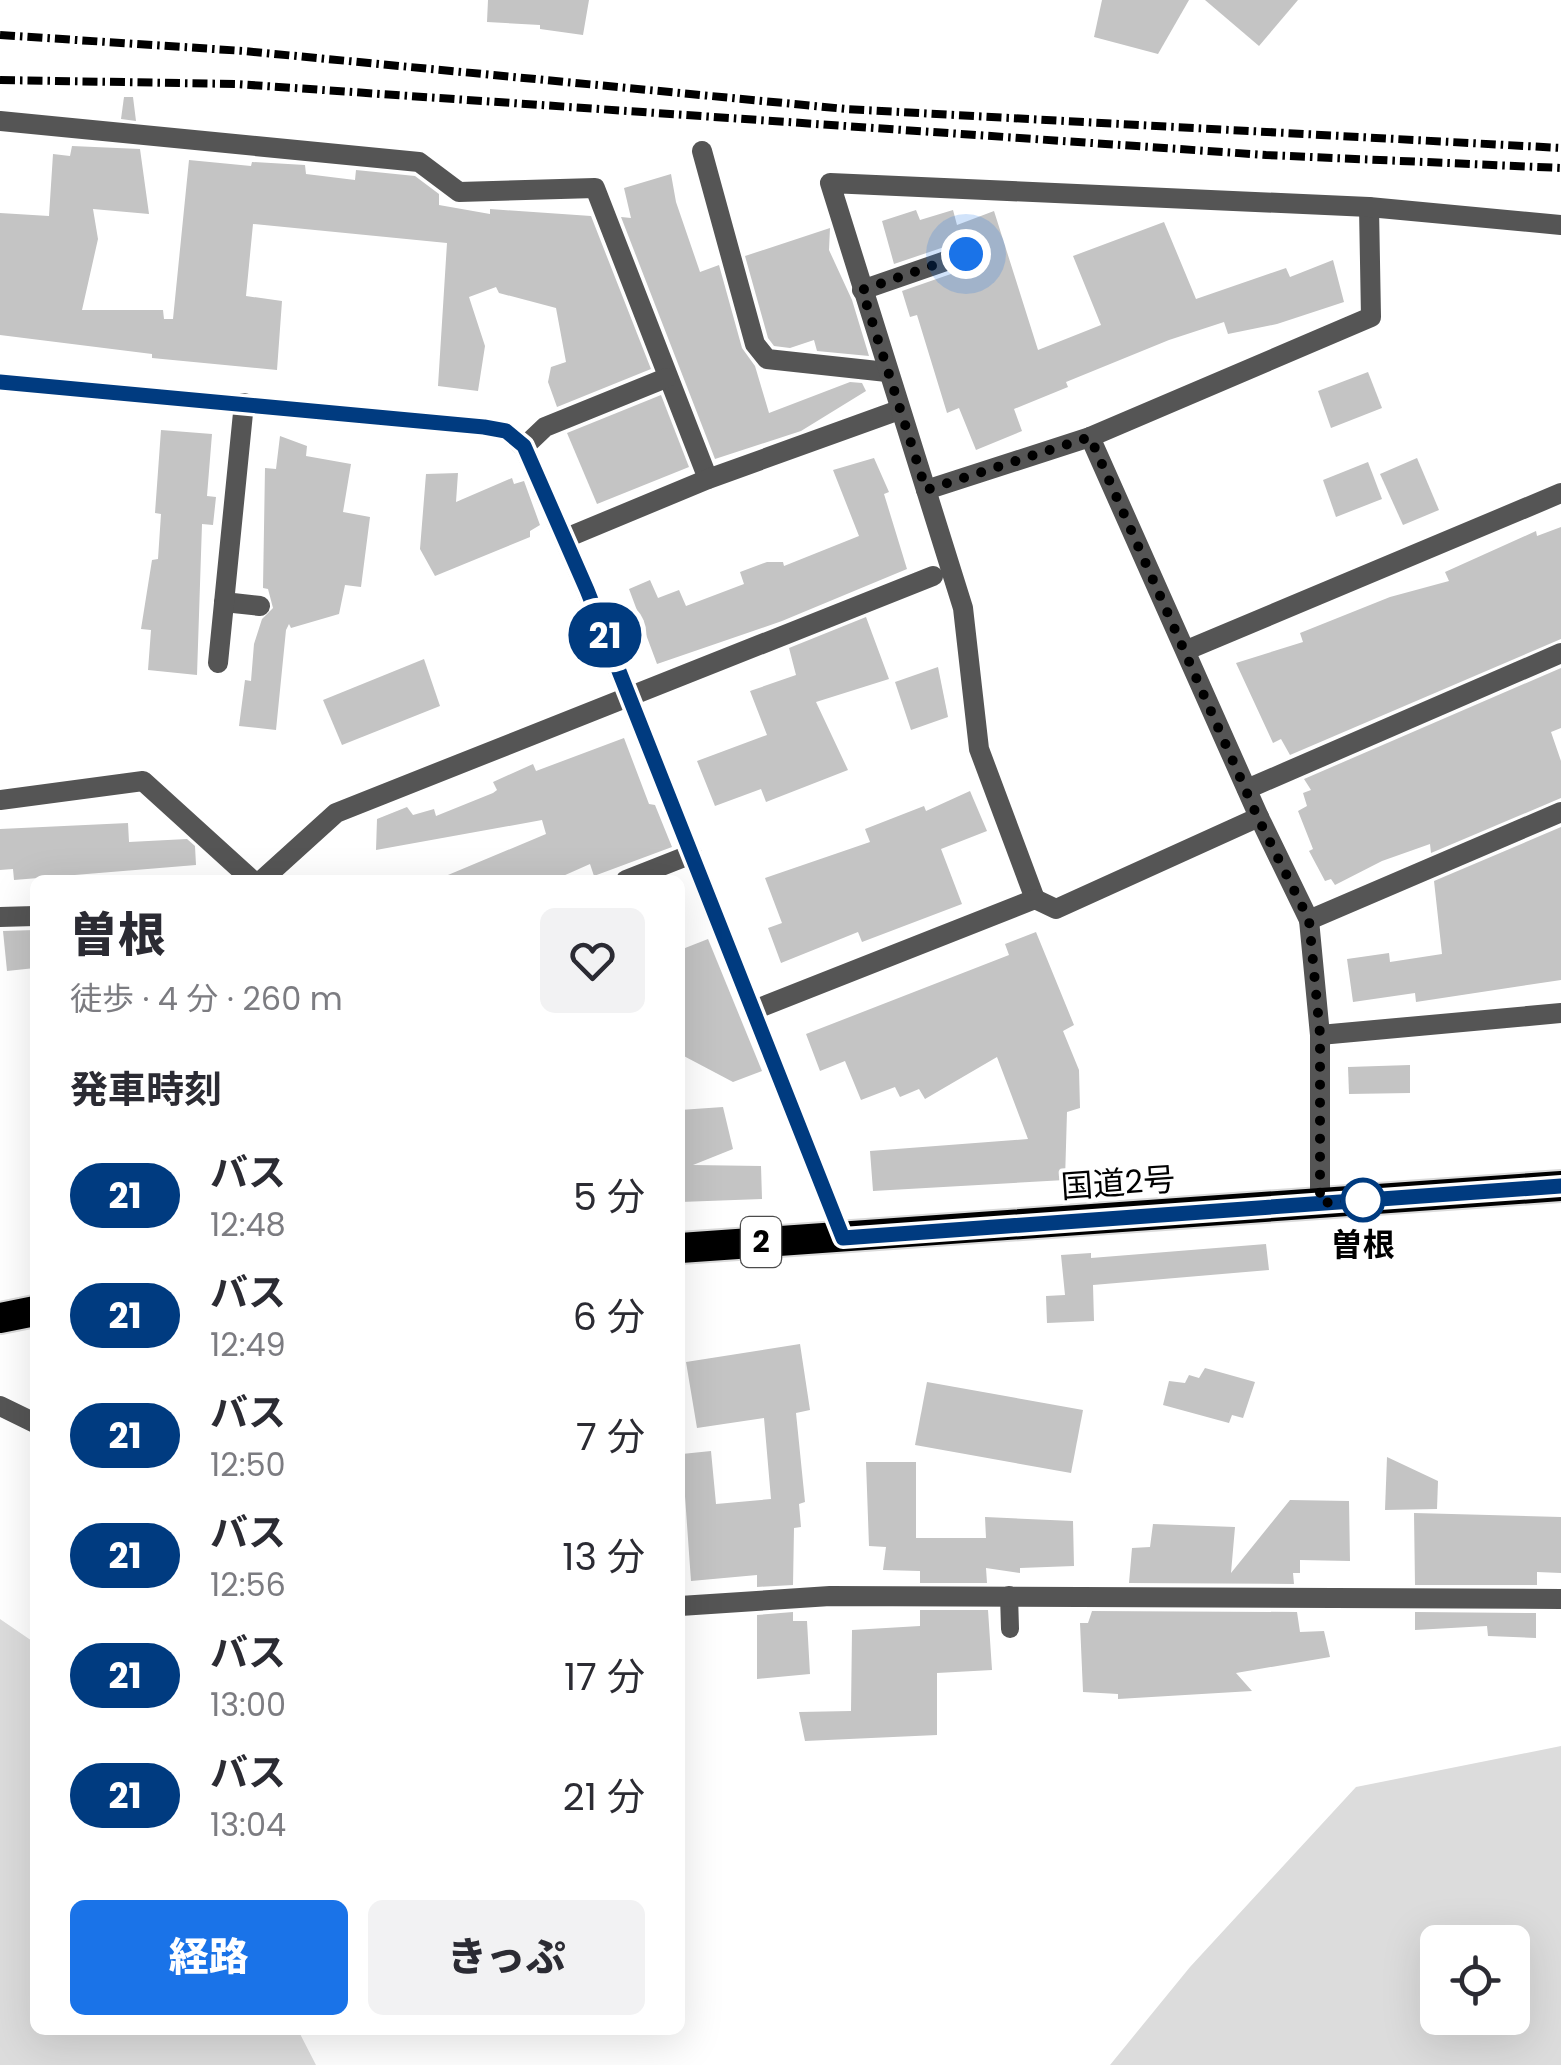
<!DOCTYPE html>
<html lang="ja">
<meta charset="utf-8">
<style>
:root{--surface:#fff;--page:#f2f2f3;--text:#2b2b33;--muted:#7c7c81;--accent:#1a73e8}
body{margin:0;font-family:Poppins,"Noto Sans JP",sans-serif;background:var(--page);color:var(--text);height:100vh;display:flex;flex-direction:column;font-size:38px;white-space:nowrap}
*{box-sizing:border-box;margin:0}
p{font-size:32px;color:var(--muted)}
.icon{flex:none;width:55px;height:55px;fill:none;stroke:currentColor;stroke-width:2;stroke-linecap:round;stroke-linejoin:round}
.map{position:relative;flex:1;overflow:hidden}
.sheet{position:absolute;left:30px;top:875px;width:655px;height:1160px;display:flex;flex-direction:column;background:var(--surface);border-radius:15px;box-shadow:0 10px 40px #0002}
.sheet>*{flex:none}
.badge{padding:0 20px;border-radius:32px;font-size:35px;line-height:65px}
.buttons{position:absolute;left:1420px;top:1925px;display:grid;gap:20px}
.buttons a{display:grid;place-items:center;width:110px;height:110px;border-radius:15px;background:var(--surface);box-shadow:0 10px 40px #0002;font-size:50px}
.you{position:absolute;width:50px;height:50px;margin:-25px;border:8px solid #fff;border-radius:50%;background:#1a73e8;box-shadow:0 0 0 15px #1a73e833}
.map>.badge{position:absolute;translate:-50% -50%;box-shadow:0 0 0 5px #fff}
h2{padding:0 40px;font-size:38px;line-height:90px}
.round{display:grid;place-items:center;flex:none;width:105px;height:105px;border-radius:15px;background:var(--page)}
.summary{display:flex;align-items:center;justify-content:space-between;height:170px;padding:0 40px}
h1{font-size:48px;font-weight:800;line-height:75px}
.action{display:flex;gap:20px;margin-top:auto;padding:20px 40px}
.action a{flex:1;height:115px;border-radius:15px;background:var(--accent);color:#fff;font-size:40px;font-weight:800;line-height:115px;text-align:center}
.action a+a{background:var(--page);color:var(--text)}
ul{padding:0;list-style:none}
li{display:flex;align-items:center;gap:30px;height:120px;padding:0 40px}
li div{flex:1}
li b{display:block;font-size:38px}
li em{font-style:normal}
li .badge{min-width:110px;font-weight:700;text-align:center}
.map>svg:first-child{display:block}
.green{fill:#dcdcdc;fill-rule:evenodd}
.building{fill:#c4c4c4}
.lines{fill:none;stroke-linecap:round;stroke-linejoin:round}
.highway-casing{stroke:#dbdbdb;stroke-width:34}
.lane{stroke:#555;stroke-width:18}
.street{stroke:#555;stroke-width:20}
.secondary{stroke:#222;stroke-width:20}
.highway{stroke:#000;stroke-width:30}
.rail{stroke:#000;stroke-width:8;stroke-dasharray:15 5 2.5 5;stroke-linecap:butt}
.line-casing{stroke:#fff;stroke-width:22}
.line{stroke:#003b80;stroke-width:15}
.walk{stroke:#000;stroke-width:10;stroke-dasharray:0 18}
.stop-dot{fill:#fff;stroke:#003b80;stroke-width:5}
.labels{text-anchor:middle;stroke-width:8;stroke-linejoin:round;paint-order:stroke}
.shield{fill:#fff;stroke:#4c4c4c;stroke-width:2.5}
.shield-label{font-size:30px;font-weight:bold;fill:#000}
.street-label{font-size:32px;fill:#000;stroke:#fff}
.stop-label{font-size:32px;font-weight:bold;fill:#000;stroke:#fff}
</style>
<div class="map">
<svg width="1561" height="2065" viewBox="0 0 1561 2065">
<rect width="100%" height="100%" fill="#fff"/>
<g class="green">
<polygon points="0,1619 35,1643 35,2030 298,2030 316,2065 0,2065"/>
<path d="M 1561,1746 L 1561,2065 L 1110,2065 L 1190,1967 L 1356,1787 ZM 1438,1942 L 1512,1942 L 1512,2018 L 1438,2018 Z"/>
</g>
<g class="building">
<polygon points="488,0 589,0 583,35 540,29 540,25 487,22"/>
<polygon points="1102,0 1189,0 1158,54 1094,37"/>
<polygon points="1205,0 1298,0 1259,46"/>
<polygon points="124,97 133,97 136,121 121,119"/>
<polygon points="72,146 140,149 149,214 93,209 98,239 82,310 163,310 164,319 173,319 189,160 251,166 252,162 305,165 306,174 355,180 356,170 415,176 439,194 439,205 490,214 490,209 591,216 651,369 557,407 548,382 551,367 566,362 556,308 499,293 496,287 469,297 485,346 478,391 438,386 447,243 253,224 246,296 282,301 277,370 152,358 152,354 0,335 0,213 49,216 53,154 70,156"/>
<polygon points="671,174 676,202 700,272 719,265 742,348 755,366 769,413 850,382 862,383 866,391 801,431 715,459 621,217 631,218 624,188"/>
<polygon points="916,210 920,220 953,210 957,225 994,211 1038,350 1101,325 1073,256 1164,222 1196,299 1286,268 1290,277 1333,260 1344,302 1277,324 1228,334 1224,322 1169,340 1066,382 1068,387 1014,409 1022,431 976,450 959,408 947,413 917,315 910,317 902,291 971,267 979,250 974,243 962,241 894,264 882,221"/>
<polygon points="830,228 829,250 852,300 869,356 817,351 814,340 790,348 774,346 768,338 745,256"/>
<polygon points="1368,372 1382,408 1331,428 1318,391"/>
<polygon points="661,395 689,467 597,504 567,433"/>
<polygon points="161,430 212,434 207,496 216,497 213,525 202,524 197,675 148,670 151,630 141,629 152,560 158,559 161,514 155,513"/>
<polygon points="280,436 307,446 306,456 351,464 343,512 370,517 361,587 345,585 339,614 291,628 289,624 286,630 276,730 239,726 245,680 251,681 254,644 262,619 273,608 268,589 263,588 265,468 276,469"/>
<polygon points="874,458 889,492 884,494 907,569 782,621 657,664 629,589 650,580 658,598 679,590 686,606 744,584 740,572 767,562 783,562 784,566 859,536 833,470"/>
<polygon points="1417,458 1439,510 1403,525 1380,474"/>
<polygon points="1368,462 1382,499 1336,517 1323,480"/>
<polygon points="458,473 456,502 512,478 514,484 524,481 540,525 530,531 530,537 435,576 420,549 426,474"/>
<polygon points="1561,527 1561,639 1290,755 1281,739 1273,743 1236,663 1303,642 1300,633 1390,597 1449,581 1445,572 1536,531 1537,536"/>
<polygon points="866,617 889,679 816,702 848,770 766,802 761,789 715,806 697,761 767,735 750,691 796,675 789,648"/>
<polygon points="424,659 440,706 342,745 323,700"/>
<polygon points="938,667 948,717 911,730 895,682"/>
<polygon points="1561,668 1561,728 1551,732 1561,761 1561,798 1431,853 1430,844 1382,861 1335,885 1331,879 1325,881 1309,851 1313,849 1298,811 1307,806 1303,793 1311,790 1304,779"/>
<polygon points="624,738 649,804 655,805 672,847 594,876 590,864 554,880 436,880 546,834 542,820 376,850 377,819 407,807 413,815 434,809 436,816 493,793 497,790 493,782 533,764 536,771"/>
<polygon points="970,791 987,831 941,849 962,904 862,942 858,932 781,963 768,928 782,923 765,878 870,842 865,829 924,806 926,811"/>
<polygon points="128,823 129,842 187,839 195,846 196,865 14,880 13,869 0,870 0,829"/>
<polygon points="1561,827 1561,980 1416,1002 1415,993 1353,1002 1347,959 1389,953 1390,962 1442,954 1434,881"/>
<polygon points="35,930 35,968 7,971 3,931"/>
<polygon points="1036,932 1074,1025 1063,1031 1079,1070 1080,1108 1067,1112 1065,1180 873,1191 870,1151 1028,1139 997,1057 925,1099 919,1089 900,1097 895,1087 861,1100 845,1061 820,1071 806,1034 1009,955 1005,944"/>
<polygon points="708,939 762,1071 733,1082 680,1054 680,950"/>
<polygon points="1410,1065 1410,1093 1349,1094 1348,1067"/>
<polygon points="723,1107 733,1149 693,1165 761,1166 762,1199 680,1202 680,1110"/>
<polygon points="1266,1244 1269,1270 1093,1285 1094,1321 1047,1323 1046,1296 1065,1295 1061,1255 1091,1253 1091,1258"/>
<polygon points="800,1344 810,1410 796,1413 805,1502 799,1504 801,1527 794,1528 793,1585 757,1587 757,1575 691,1581 682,1454 711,1451 716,1504 771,1499 764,1418 697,1428 686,1362"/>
<polygon points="1205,1368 1255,1382 1243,1418 1232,1415 1229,1423 1163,1405 1169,1381 1185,1383 1189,1375 1199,1378"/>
<polygon points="927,1382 1083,1410 1071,1473 915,1445"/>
<polygon points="1387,1457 1438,1481 1437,1509 1385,1510"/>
<polygon points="866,1462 916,1462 916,1538 986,1538 985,1517 1073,1521 1074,1566 1020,1568 1020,1573 986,1568 987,1583 920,1583 920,1571 883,1570 886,1547 869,1546"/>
<polygon points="1290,1500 1349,1501 1350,1561 1300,1560 1300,1573 1293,1573 1294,1584 1129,1583 1132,1548 1150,1547 1153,1524 1235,1527 1231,1573"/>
<polygon points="1414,1513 1561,1517 1561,1573 1537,1572 1537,1585 1415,1585"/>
<polygon points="920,1610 988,1610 992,1670 937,1673 937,1735 805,1741 799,1712 851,1711 852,1630 920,1626"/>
<polygon points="1092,1611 1297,1612 1300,1632 1324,1631 1330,1657 1236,1673 1252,1691 1118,1699 1118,1694 1083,1692 1080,1623 1088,1623"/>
<polygon points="793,1612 793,1621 807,1621 810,1674 757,1679 757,1615"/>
<polygon points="1415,1612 1536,1613 1536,1638 1488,1636 1487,1626 1415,1630"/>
</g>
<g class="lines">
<defs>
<g id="highway">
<polyline points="680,1248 1561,1186"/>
<polyline points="0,1318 35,1311"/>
</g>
</defs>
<use href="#highway" class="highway-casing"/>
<polyline class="lane" points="1009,1595 1010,1629"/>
<g class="street">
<polyline points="0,121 419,162 459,192 595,188 708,479"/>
<polyline points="702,151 755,344 767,359 887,372"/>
<polyline points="862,290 966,254"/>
<polyline points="1090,437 1259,817 1309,920 1320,1035 1320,1203"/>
<polyline points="524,447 545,427 666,378"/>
<polyline points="926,490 1090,437 1371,317 1369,207"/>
<polyline points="566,538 708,479 899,410"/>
<polyline points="224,602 260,606"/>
<polyline points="1187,650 1561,493"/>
<polyline points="218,663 244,403"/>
<polyline points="1247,789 1561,653"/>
<polyline points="0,800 143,781 252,880"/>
<polyline points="262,880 336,813 933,576"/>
<polyline points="626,880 692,854"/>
<polyline points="1035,899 979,749 963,608 830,183 1369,207 1561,225"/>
<polyline points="0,917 35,916"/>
<polyline points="1309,920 1561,812"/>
<polyline points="754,1010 1035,899 1056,909 1259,817"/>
<polyline points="1320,1035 1561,1013"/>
<polyline points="0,1406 35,1423"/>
<polyline points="680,1606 830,1596 1561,1599"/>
</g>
<polyline class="secondary" points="0,382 484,427 506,431 524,447 587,591 843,1238"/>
<use href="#highway" class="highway"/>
<g class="rail">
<polyline points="0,35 244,51 846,109 1561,148"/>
<polyline points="0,80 236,84 1266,155 1561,168"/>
</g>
</g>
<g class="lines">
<defs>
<polyline id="line" points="0,382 484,427 506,431 524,446 587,590 843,1238 1561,1186"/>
</defs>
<use href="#line" class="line-casing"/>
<use href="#line" class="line"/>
<polyline class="walk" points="966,254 862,290 926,490 1090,437 1258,818 1309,920 1320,1034 1320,1203 1363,1200"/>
</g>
<circle class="stop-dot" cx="1363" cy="1200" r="20"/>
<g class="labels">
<rect class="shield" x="741" y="1217" width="40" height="50" rx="8"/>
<g class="shield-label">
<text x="761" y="1252">2</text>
</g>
<g class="street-label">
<text transform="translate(1118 1183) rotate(-4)" y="11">国道2号</text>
</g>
<g class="stop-label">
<text x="1363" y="1256">曽根</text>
</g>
</g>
</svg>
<div class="buttons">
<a><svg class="icon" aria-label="locate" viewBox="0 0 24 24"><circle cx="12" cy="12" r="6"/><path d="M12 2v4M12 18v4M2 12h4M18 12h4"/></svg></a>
</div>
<div class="you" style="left:966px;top:254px"></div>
<b class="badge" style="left:605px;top:635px;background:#003b80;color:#fff">21</b>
<section class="sheet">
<div class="summary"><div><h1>曽根</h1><p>徒歩 · 4 分 · 260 m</p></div><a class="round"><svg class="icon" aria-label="heart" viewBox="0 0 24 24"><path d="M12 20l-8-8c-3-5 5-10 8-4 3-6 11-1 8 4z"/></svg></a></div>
<h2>発車時刻</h2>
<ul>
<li><span class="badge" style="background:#003b80;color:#fff">21</span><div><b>バス</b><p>12:48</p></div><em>5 分</em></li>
<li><span class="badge" style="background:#003b80;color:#fff">21</span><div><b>バス</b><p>12:49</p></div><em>6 分</em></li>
<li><span class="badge" style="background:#003b80;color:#fff">21</span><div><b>バス</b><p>12:50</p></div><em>7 分</em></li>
<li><span class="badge" style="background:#003b80;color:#fff">21</span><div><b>バス</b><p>12:56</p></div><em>13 分</em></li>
<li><span class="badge" style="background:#003b80;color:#fff">21</span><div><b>バス</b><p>13:00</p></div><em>17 分</em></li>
<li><span class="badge" style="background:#003b80;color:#fff">21</span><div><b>バス</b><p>13:04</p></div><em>21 分</em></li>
</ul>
<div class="action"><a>経路</a><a>きっぷ</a></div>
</section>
</div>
